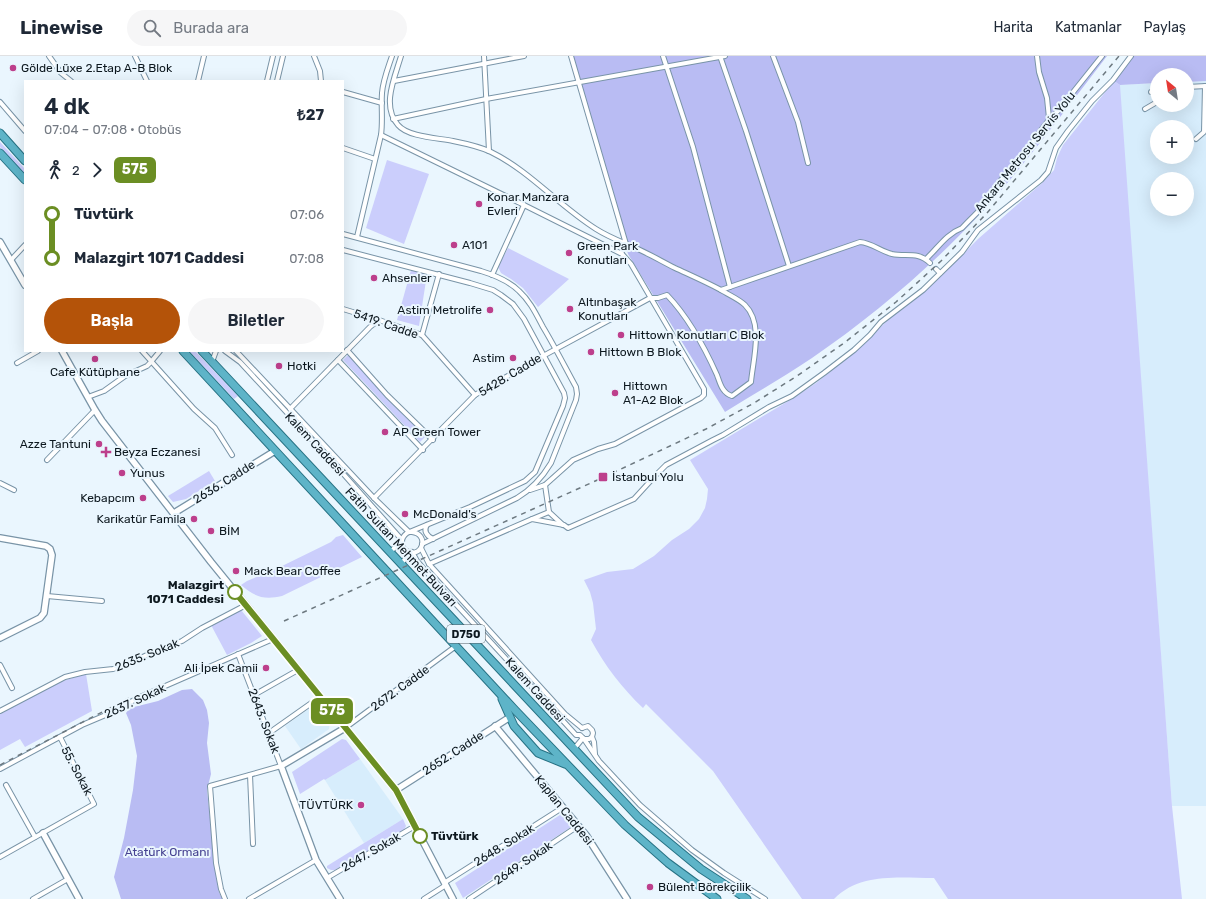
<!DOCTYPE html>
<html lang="tr">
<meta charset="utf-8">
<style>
:root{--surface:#fff;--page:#f6f6f7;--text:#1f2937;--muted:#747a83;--line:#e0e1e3;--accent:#b45309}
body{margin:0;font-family:Rubik,sans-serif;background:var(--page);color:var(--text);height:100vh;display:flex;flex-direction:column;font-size:15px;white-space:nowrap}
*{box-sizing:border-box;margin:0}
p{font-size:13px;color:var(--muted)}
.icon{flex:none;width:22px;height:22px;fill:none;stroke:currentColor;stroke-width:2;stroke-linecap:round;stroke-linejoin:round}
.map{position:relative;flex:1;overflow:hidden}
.side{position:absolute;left:24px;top:24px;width:320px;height:272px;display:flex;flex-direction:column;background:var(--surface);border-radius:0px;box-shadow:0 4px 16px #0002}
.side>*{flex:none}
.badge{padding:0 8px;border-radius:6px;font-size:14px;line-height:26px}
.needle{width:26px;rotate:330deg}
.fabs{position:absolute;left:1150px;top:12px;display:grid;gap:8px}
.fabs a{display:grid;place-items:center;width:44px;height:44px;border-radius:50%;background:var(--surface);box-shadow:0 4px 16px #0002;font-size:20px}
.map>.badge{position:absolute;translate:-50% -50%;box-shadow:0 0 0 2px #fff}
.legs{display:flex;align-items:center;gap:6px;height:44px;padding:0 20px;font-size:13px}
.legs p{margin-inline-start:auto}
.overview{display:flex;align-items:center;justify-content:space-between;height:68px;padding:0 20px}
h1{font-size:22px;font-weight:600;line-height:30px}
.primary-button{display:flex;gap:8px;margin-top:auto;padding:8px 20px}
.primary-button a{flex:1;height:46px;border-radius:24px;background:var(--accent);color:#fff;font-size:16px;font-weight:600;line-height:46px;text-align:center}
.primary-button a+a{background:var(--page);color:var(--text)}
ul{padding:0 20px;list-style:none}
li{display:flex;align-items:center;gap:14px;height:44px;font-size:15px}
li i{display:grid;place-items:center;width:6px;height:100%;margin:0 5px;background:currentColor}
li i::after{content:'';width:10px;height:10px;margin:-5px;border:3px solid;border-radius:50%;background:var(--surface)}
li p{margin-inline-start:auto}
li:first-child i{background:linear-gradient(#0000 50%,currentColor 0)}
li:last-child i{background:linear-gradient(currentColor 50%,#0000 0)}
header{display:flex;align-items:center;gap:24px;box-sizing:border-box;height:56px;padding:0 20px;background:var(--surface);border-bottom:1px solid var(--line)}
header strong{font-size:19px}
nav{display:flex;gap:22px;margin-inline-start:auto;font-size:14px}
.search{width:280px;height:36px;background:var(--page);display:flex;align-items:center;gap:10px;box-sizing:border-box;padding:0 14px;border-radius:22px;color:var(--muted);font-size:15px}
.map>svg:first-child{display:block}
.built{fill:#d7edfc;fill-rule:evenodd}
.green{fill:#cbcefc}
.forest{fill:#b9bcf3}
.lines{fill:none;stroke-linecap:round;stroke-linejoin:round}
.minor-casing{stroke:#7994a7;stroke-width:6}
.tertiary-casing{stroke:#7994a7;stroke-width:8}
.trunk-casing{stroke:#277284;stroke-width:9}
.minor{stroke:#fff;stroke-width:4}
.tertiary{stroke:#fff;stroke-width:5.5}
.trunk{stroke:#5eb4c8;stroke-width:7}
.rail{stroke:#6d7980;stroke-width:1.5;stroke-dasharray:5 5;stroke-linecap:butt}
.line-1-casing{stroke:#fff;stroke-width:9}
.line-1{stroke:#6b8e23;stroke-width:6}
.poi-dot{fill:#bd3f8c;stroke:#eaf6fe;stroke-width:1.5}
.stop-1-dot{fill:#fff;stroke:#6b8e23;stroke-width:2}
.labels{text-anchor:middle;stroke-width:4;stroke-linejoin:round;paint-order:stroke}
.shield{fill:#eaf6fe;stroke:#4f5b62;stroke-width:1}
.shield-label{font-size:11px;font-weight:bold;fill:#0d181f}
.poi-label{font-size:12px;fill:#0d181f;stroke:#eaf6fe;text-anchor:start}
.street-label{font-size:12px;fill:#0d181f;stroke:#eaf6fe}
.stop-label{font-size:12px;font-weight:bold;fill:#0d181f;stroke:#eaf6fe;text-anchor:end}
.park-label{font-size:12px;fill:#464292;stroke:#eaf6fe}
</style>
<header>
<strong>Linewise</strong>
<div class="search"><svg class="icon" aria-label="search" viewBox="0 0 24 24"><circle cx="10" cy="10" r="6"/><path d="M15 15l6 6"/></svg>Burada ara</div>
<nav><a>Harita</a><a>Katmanlar</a><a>Paylaş</a></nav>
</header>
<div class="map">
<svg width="1206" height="843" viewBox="0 0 1206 843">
<rect width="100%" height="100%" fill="#eaf6fe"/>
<g class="built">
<path d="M 1206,25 L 1206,750 L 1172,750 L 1119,29 L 1157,27 L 1157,49 L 1187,49 L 1187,26 ZM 1157,71 L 1187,71 L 1187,101 L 1157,101 ZM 1157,123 L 1187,123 L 1187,153 L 1157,153 Z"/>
<polygon points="317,647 330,665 329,673 301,693 285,670"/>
<polygon points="360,703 403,763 364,787 325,724"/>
</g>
<g class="green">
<path d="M 1114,25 L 1120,29 L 1172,750 L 1182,843 L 948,843 L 934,822 C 900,822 860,816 834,843 L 802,843 L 713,715 L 646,648 L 643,652 C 622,632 605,610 591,584 L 596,573 L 593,547 L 590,536 L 584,524 L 607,516 L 633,513 L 654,500 L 672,484 L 689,473 L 699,463 L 705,452 L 707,443 L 708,433 L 690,404 L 795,341 L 816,327 L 849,301 L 889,263 L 912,245 L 936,225 L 978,183 L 1041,128 L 1054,114 L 1057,102 L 1063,89 Z"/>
<polygon points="0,86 25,113 25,119 0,91"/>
<polygon points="387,104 429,118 404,188 366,172"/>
<polygon points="508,192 569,223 538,251 523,232 511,223 501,217 498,211"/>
<polygon points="411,214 427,218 419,270 397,264"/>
<polygon points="189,295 195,295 238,340 234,343"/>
<polygon points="348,299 426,380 420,386 343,304"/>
<polygon points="209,415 215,425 186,443 173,446 168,440"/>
<path d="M 343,479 L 362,501 L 282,540 C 264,544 255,541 241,529 L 247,525 L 278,512 L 331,486 L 336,481 Z"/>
<polygon points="241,554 262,580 251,587 227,599 211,569"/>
<polygon points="86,618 92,655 25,691 20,683 0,694 0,658 59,626"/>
<polygon points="342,683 346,684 360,703 325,724 324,723 300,738 292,716"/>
<polygon points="563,757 565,758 572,767 571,771 463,842 455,827"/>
<polygon points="403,763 406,770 404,774 335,814 331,814 327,812 327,810"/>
</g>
<g class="forest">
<path d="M 571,0 L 1107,0 C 1066,53 1025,109 980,158 C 930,212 873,260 812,302 C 784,321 754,338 725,356 L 628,198 Z"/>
<polygon points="1134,0 1206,0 1206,25 1187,26 1187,19 1157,19 1157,27 1120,29 1114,25"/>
<polygon points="192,633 203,644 207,654 209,667 207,687 211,718 207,734 217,826 219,836 222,843 121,843 114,821 124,782 133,734 137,700 131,669 126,657 130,652 158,645 182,634"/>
</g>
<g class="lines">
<defs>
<g id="minor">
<polyline points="49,0 61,17 71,25"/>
<polyline points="135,0 147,25"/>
<polyline points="314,0 320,15 321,25"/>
<path d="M 401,0 C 395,21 381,50 398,69 C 408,81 438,82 453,85 C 463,87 481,91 491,96 C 530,115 559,150 596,173 C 610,182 625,187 640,194 C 651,199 663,206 675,212 C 690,219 706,226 721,234"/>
<polyline points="484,0 489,95"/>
<polyline points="571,0 626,188 621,197"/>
<polyline points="663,0 693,91 730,231"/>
<polyline points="720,0 746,75 789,210"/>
<polyline points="773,0 798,66 808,107"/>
<polyline points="1037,0 1039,16 1047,42 1049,62"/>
<polyline points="198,25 204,0"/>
<polyline points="267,25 273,0"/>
<polyline points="277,25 283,0"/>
<polyline points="394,25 524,0"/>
<polyline points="1187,31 1206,30"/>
<polyline points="343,36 382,47"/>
<polyline points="1151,36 1157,36"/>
<polyline points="0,46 25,75"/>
<polyline points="1145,53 1157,46"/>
<polyline points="393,63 486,43 725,0"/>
<polyline points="381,79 524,149 622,198 631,208 704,333 704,339 701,342 615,388 598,393 573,404 545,429 530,434"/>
<polyline points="1196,83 1204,76 1205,30"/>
<polyline points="343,92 375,103"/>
<path d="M 343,178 L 481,215 C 494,219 509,225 519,235 C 530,245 536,258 543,271 C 555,291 565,311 576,331 L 577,338 L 576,344 L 551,407 C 542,422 532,433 517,442 L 422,488"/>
<path d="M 357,181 L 381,79 C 383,65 381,51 382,37 C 383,24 388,12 392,0"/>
<path d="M 343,194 L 470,227 L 493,234 L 501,239 L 513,248 L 524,263 L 564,337 L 565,342 L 563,350 L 535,416 L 525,425 L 470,451 L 407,477 C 403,480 401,484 402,489 C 403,492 405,495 409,496 C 423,501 429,478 412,476"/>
<path d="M 926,203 C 938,192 946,178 962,172 C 972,161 985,150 994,138 C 996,133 998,128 1001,124 C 1008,116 1016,109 1022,101 C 1035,85 1042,68 1058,55 L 1102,0"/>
<polyline points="11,204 25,189"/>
<polyline points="936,213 940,217"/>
<polyline points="492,219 524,149"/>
<polyline points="343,253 379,264 422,279 475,339"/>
<polyline points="422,279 439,218"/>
<polyline points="347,294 387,339 433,384"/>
<polyline points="142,295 194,353 215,372 232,399"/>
<polyline points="225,295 240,306 339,413 402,484"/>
<polyline points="236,295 374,442 409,476"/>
<polyline points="338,304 423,394"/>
<polyline points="212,306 216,295"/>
<polyline points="17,307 38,295"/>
<polyline points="88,341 104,335 125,320 147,310 150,307 160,295"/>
<polyline points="290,353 370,271 379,264"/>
<polyline points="47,404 95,354"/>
<polyline points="0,427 14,434"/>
<path d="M 374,442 L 475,339 L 485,333 L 543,300 L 650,242 L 658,242 L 667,239 C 689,262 704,290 717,319 C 720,327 722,337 732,340 L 751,326 C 753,303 764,268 745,249 C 739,243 729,239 721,234 L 860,186 C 872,187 880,195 892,198 C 906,201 918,195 930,207"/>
<polyline points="549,456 563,469"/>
<polyline points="532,463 549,456 545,429"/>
<path d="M 427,469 C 423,475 427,480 433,483"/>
<polyline points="421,492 429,508 565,658 582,672"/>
<polyline points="390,496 402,485"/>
<polyline points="412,496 417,505 430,520 576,679 580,679 584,683 589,683 592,681"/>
<polyline points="401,508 411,496"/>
<polyline points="429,508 532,463 564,469 568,472 634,443 655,420 666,409 713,384 723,379 769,351 792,340 824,317 854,294 870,279 881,266 923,234 962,196 978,174 1041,124 1048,116 1056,92 1068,75 1092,45 1113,24 1131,0"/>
<polyline points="47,540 102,545"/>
<polyline points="0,609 12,632"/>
<polyline points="254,639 298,614"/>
<polyline points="0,655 65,621 85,616 113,613 126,609 149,598 182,585 202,572 246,549"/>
<polyline points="345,672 456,590"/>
<polyline points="582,672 588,670 592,674 593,677 592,681 594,686 595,698"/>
<polyline points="269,677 320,641"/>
<polyline points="584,683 599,705 640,749 692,794 724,817 765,843"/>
<polyline points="574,693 583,682"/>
<polyline points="0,713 82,669 108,658 140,641 273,583"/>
<polyline points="250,719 253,788"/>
<polyline points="6,729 35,781"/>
<polyline points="0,801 94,748 60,681"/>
<polyline points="327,822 415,770"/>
<polyline points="444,827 562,752"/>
<polyline points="33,843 68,823"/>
<polyline points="225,843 221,833 216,807 210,730 281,710 238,598"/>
<polyline points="249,843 316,804"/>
<polyline points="424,843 446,829"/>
<polyline points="469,843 578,770"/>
</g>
<g id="tertiary">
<polyline points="0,186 25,229"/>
<polyline points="62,295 95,354 102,365 211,506 396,734 453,843"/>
<polyline points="174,457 275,395"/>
<polyline points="0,482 46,490 50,493 52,499 44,557 40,562 0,582"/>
<polyline points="495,670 586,779 627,843"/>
<polyline points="396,734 510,661"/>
<polyline points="43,777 79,843"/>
<polyline points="340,843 316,804 281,710 345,672"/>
</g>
<g id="trunk">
<polyline points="0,77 25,105"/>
<polyline points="0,97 25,124"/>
<polyline points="183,295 515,654 625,769 668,807 717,843"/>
<polyline points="202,295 638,761 701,813 747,843"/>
<polyline points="502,643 514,670 538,697 565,708"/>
</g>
</defs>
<use href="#minor" class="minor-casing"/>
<use href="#tertiary" class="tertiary-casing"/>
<use href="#trunk" class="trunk-casing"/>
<use href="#minor" class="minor"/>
<use href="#tertiary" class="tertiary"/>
<use href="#trunk" class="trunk"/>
<g class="rail">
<polyline points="284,565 602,422 706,373 754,347 797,320 844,287 896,246 941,205 987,157 1119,0"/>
<polyline points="0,709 133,640"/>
</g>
</g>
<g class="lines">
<defs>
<polyline id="line-1" points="235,536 396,734 420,780"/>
</defs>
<use href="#line-1" class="line-1-casing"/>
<use href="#line-1" class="line-1"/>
</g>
<g class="poi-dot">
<circle cx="13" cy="12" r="4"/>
<circle cx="479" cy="148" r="4"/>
<circle cx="454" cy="189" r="4"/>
<circle cx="569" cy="197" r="4"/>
<circle cx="374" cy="222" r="4"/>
<circle cx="570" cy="253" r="4"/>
<circle cx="490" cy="254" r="4"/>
<circle cx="621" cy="279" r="4"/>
<circle cx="591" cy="296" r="4"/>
<circle cx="513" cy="302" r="4"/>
<circle cx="95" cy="303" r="4"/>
<circle cx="279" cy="310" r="4"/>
<circle cx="615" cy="337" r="4"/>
<circle cx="385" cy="376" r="4"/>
<circle cx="99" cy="388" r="4"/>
<path d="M104 390h4v4h4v4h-4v4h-4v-4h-4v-4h4z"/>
<circle cx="122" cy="417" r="4"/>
<rect x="598" y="416" width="10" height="10" rx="2"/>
<circle cx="143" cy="442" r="4"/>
<circle cx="405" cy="458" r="4"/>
<circle cx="194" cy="463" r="4"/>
<circle cx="211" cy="475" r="4"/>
<circle cx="236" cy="515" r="4"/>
<circle cx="266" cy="612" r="4"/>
<circle cx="361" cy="749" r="4"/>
<circle cx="650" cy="831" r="4"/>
</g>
<g class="stop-1-dot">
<circle cx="235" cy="536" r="7"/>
<circle cx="420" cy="780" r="7"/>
</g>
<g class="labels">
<rect class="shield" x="447" y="569" width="38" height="18" rx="3"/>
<g class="shield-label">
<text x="466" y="582">D750</text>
</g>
<g class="poi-label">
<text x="21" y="16">Gölde Lüxe 2.Etap A-B Blok</text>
<text x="487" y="145">Konar Manzara<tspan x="487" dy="14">Evleri</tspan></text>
<text x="462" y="193">A101</text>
<text x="577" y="194">Green Park<tspan x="577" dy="14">Konutları</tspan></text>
<text x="382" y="226">Ahsenler</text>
<text x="578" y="250">Altınbaşak<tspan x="578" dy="14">Konutları</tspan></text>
<text x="482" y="258" text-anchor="end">Astim Metrolife</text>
<text x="629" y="283">Hittown Konutları C Blok</text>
<text x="599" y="300">Hittown B Blok</text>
<text x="505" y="306" text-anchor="end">Astim</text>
<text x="287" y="314">Hotki</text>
<text x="95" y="320" text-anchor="middle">Cafe Kütüphane</text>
<text x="623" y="334">Hittown<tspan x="623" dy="14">A1-A2 Blok</tspan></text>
<text x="393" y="380">AP Green Tower</text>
<text x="91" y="392" text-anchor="end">Azze Tantuni</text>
<text x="114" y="400">Beyza Eczanesi</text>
<text x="130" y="421">Yunus</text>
<text x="612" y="425">İstanbul Yolu</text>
<text x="135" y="446" text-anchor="end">Kebapcım</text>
<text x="413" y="462">McDonald's</text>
<text x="186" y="467" text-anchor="end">Karikatür Famila</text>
<text x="219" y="479">BİM</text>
<text x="244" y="519">Mack Bear Coffee</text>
<text x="258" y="616" text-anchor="end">Ali İpek Camii</text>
<text x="353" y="753" text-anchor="end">TÜVTÜRK</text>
<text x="658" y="835">Bülent Börekçilik</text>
</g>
<g class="street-label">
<text transform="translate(1025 96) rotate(-51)" y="4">Ankara Metrosu Servis Yolu</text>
<text transform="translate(386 268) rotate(19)" y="4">5419. Cadde</text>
<text transform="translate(510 319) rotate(-31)" y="4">5428. Cadde</text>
<text transform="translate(315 388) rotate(47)" y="4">Kalem Caddesi</text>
<text transform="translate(224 426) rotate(-32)" y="4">2636. Cadde</text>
<text transform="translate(401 491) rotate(47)" y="4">Fatih Sultan Mehmet Bulvarı</text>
<text transform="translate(147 599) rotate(-22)" y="4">2635. Sokak</text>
<text transform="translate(400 632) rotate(-36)" y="4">2672. Cadde</text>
<text transform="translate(535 634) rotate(48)" y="4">Kalem Caddesi</text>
<text transform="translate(135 645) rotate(-25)" y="4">2637. Sokak</text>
<text transform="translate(264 665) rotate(69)" y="4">2643. Sokak</text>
<text transform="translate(453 697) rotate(-33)" y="4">2652. Cadde</text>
<text transform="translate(77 715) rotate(62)" y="4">55. Sokak</text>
<text transform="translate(564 754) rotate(51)" y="4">Kaplan Caddesi</text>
<text transform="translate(504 789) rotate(-32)" y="4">2648. Sokak</text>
<text transform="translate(371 796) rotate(-30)" y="4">2647. Sokak</text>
<text transform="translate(523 807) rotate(-34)" y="4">2649. Sokak</text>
</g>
<g class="stop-label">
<text x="224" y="533">Malazgirt<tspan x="224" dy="14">1071 Caddesi</tspan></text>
<text x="431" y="784" text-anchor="start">Tüvtürk</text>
</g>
<g class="park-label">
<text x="167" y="800">Atatürk Ormanı</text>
</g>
</g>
</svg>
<div class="fabs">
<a><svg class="needle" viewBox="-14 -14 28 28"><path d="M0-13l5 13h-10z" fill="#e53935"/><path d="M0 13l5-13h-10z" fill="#747a83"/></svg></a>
<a>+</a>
<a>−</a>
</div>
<b class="badge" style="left:332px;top:655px;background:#6b8e23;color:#fff">575</b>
<section class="side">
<div class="overview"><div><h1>4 dk</h1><p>07:04 – 07:08 · Otobüs</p></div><b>₺27</b></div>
<div class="legs"><svg class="icon" aria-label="walk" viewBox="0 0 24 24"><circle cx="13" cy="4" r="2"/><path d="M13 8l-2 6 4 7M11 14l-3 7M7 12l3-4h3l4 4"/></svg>2<svg class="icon" aria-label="forward" viewBox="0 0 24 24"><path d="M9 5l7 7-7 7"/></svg><b class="badge" style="background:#6b8e23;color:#fff">575</b></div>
<ul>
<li><i style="color:#6b8e23"></i><b>Tüvtürk</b><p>07:06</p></li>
<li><i style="color:#6b8e23"></i><b>Malazgirt 1071 Caddesi</b><p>07:08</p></li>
</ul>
<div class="primary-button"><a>Başla</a><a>Biletler</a></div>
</section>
</div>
